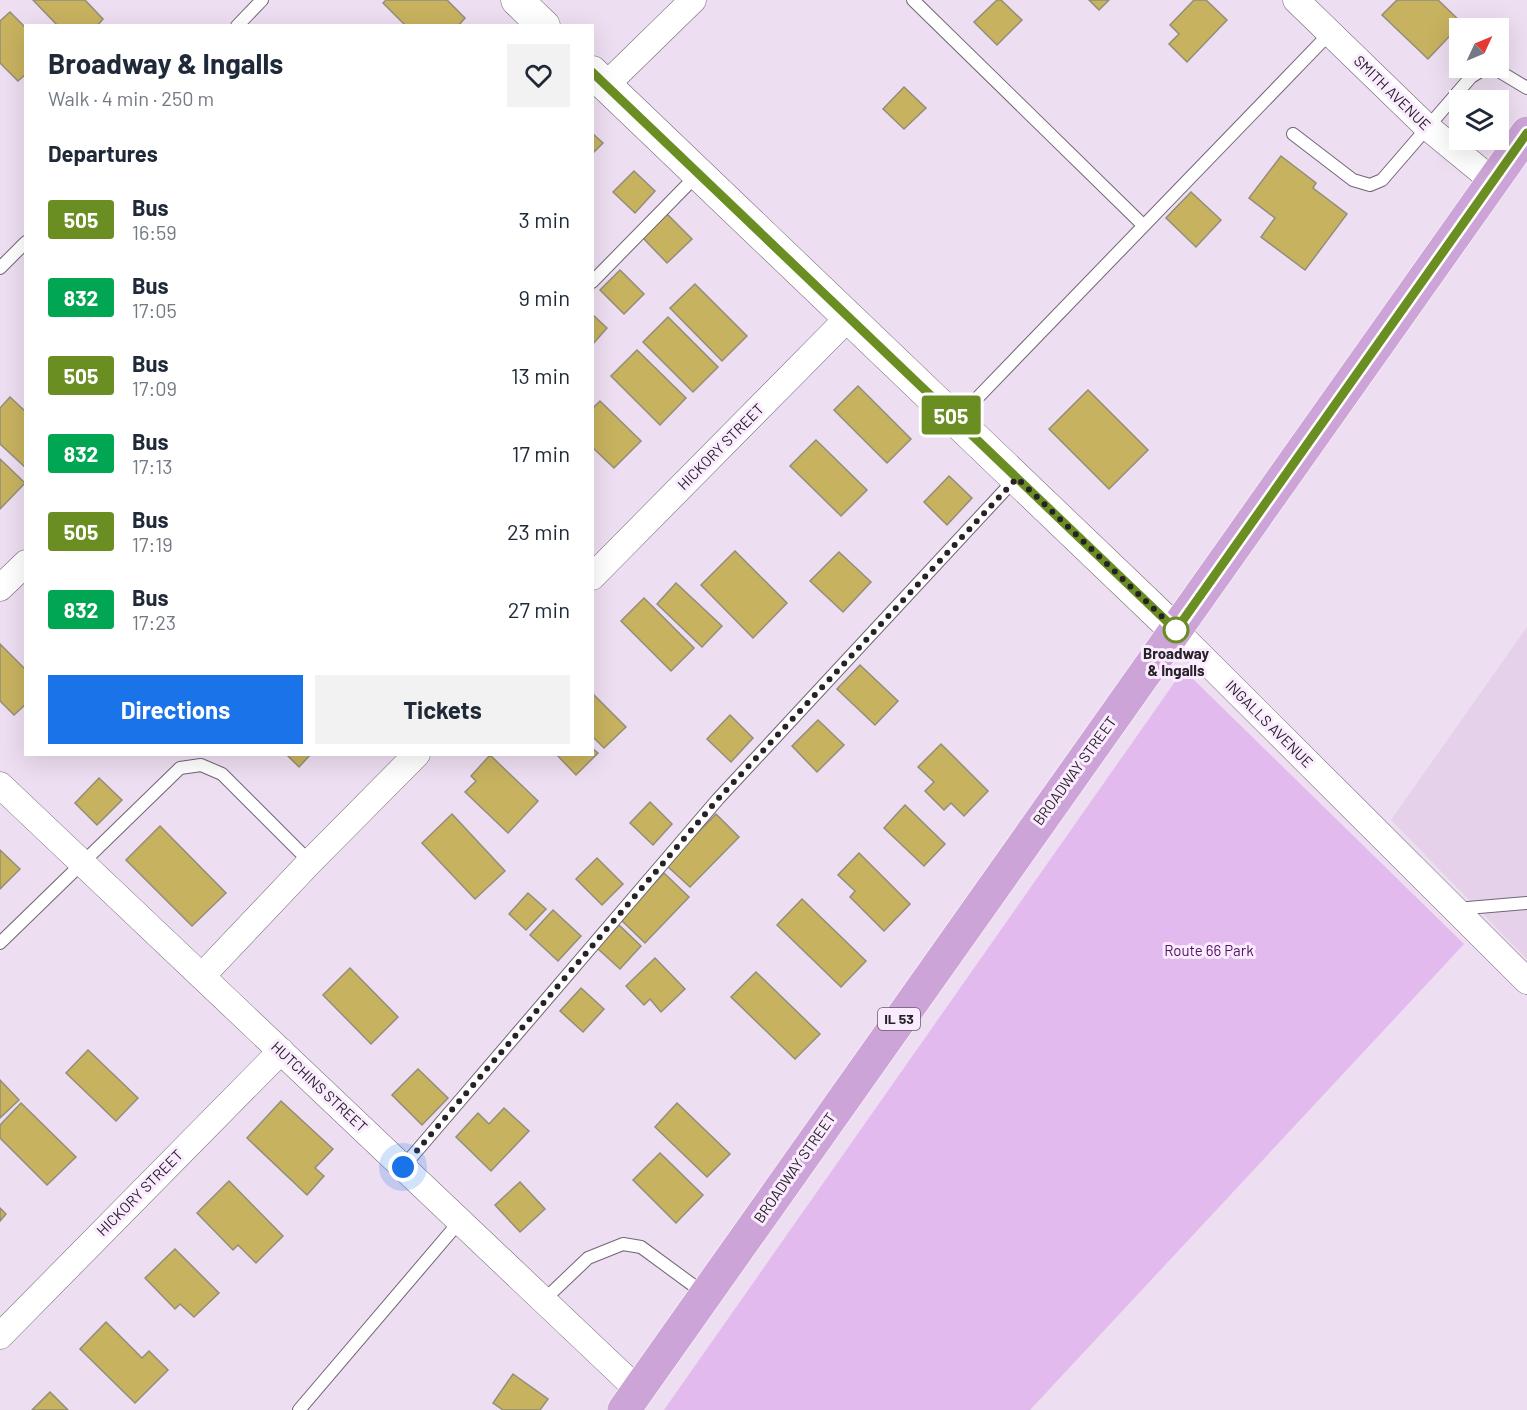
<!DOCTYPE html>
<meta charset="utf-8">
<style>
:root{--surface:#fff;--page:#f2f2f3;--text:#1f2937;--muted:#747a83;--accent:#1a73e8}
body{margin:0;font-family:Barlow,sans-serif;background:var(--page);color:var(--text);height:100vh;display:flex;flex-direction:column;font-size:22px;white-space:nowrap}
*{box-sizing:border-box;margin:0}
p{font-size:20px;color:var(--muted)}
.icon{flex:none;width:33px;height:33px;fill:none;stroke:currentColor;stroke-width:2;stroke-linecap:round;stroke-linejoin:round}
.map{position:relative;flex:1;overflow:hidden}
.sheet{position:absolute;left:24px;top:24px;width:570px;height:732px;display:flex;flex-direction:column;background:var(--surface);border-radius:0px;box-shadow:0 6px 24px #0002}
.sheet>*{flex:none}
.badge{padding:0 12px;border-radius:4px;font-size:21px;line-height:39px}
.needle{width:39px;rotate:46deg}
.fabs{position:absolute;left:1449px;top:18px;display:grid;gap:12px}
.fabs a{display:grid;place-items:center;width:60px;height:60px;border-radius:0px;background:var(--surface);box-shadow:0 6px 24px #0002;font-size:30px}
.you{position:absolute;width:30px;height:30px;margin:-15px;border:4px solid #fff;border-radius:50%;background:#1a73e8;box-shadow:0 0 0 9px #1a73e833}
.map>.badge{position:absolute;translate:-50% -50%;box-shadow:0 0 0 3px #fff}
h2{padding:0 24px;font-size:22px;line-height:54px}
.round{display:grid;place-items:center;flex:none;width:63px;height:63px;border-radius:0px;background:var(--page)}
.summary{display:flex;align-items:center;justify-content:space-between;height:102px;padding:0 24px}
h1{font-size:28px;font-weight:700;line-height:45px}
.primary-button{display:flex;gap:12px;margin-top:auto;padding:12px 24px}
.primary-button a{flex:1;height:69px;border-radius:0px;background:var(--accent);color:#fff;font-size:24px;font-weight:700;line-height:69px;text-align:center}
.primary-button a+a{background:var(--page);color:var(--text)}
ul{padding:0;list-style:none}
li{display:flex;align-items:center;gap:18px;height:78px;padding:0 24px}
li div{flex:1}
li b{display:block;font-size:22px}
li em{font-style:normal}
li .badge{min-width:66px;font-weight:700;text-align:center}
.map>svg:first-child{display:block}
.built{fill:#e5d1ea}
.green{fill:#e3baed}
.building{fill:#c7b25f;stroke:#928e79;stroke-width:1.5}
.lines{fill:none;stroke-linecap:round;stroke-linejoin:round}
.service-casing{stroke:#726575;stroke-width:14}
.minor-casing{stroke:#726575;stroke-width:27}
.tertiary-casing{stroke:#726575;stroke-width:33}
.primary-casing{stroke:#fff;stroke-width:34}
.service{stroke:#fff;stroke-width:12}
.minor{stroke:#fff;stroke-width:26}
.tertiary{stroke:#fff;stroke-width:32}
.primary{stroke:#cda4d7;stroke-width:33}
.line-casing{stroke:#fff;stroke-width:14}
.line{stroke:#6b8e23;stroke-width:9}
.walk{stroke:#272128;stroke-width:6;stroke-dasharray:0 10.8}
.stop-dot{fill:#fff;stroke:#6b8e23;stroke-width:3}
.labels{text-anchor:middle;stroke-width:6;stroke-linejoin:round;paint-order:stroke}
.shield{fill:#faebfe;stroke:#665e68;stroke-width:1.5}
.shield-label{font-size:14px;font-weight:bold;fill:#272128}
.street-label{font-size:15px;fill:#272128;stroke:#faebfe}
.stop-label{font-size:15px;font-weight:bold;fill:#272128;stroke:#faebfe}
.park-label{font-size:15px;fill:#521261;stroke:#faebfe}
</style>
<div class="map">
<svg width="1527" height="1410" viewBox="0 0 1527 1410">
<rect width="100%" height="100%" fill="#eddef1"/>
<polygon class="built" points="1527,627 1527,959 1391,820"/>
<polygon class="green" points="1179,676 1191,677 1464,944 1030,1410 664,1410"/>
<g class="building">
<polygon points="33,0 85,0 103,19 97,26 58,26"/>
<polygon points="386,0 447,0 465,18 458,26 406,26 383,3"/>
<polygon points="997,0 1001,0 1022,20 997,45 974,22"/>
<polygon points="1089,0 1109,0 1099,10"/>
<polygon points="1194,0 1206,0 1227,20 1187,62 1169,44 1179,34 1170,25"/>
<polygon points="1397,0 1438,0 1462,23 1428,59 1382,15"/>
<polygon points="10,12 26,28 26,74 18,81 0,63 0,21"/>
<polygon points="904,87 926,108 904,129 883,109"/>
<polygon points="592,133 603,143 592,154"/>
<polygon points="1281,156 1316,183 1313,188 1347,214 1305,270 1261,237 1275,218 1249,198"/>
<polygon points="634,171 655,191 635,213 613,192"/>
<polygon points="1191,192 1221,220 1196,247 1166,218"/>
<polygon points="667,214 692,239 667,263 643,238"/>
<polygon points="620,270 644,294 624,314 600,290"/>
<polygon points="695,284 747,336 722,361 670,308"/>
<polygon points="592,314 607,328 592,345"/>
<polygon points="668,317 718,367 693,392 643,342"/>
<polygon points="637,350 686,398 660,425 611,376"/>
<polygon points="858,386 911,439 887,463 834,410"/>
<polygon points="1088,390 1148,450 1109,489 1049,429"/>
<polygon points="10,397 26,412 26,468 0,444 0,408"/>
<polygon points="600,401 641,441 614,468 592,447 592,409"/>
<polygon points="816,440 867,490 841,516 790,466"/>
<polygon points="0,459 25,483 0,509"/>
<polygon points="949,476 972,498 947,525 924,502"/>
<polygon points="735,551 787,603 753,638 701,585"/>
<polygon points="839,552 871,582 843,612 810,581"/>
<polygon points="676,583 722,626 702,647 657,604"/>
<polygon points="644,598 694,648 671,671 621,621"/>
<polygon points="0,644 26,670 26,704 14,715 0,701"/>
<polygon points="860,665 898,701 875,725 837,689"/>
<polygon points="592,693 626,727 604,748 592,736"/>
<polygon points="730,715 753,738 731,762 707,739"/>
<polygon points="818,720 844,745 817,772 792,746"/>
<polygon points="941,744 988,791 964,816 951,803 944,810 925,791 934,782 918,767"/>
<polygon points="592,748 598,753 576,775 556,754 592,754"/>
<polygon points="286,754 311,754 299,767"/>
<polygon points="490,755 538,801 508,833 465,792 476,781 471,776"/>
<polygon points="99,778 122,800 97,825 75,803"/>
<polygon points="650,802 672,824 653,845 630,823"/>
<polygon points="905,805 945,844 924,866 884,828"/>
<polygon points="452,814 505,871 475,899 422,843"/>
<polygon points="716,814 739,837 690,887 666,865"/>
<polygon points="160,826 226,893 192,926 126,860"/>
<polygon points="0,850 20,869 0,889"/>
<polygon points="859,853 910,904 884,931 850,897 855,891 838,875"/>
<polygon points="597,858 623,884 602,905 576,879"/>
<polygon points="664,873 689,897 645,943 620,919"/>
<polygon points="528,893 546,909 526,930 509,914"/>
<polygon points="802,899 866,961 841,987 777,925"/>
<polygon points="553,910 581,936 558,961 530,935"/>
<polygon points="619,925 641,946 620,969 597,948"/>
<polygon points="655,958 685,989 661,1012 650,999 644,1005 626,986"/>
<polygon points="350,968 398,1017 371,1044 323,995"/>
<polygon points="756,972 820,1034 795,1059 731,997"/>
<polygon points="581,988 604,1009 583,1032 560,1011"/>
<polygon points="88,1050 138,1098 116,1121 66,1073"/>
<polygon points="418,1069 448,1098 422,1125 392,1095"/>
<polygon points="0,1080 19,1100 0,1118"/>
<polygon points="281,1101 333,1149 315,1168 324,1176 307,1195 247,1138"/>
<polygon points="21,1103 76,1157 47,1185 0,1138 0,1125"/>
<polygon points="677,1103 730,1154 707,1177 655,1127"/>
<polygon points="504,1108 529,1131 491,1171 456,1137 478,1113 489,1124"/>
<polygon points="660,1153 703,1195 676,1223 633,1180"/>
<polygon points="229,1181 283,1236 256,1263 238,1245 233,1250 197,1213"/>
<polygon points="520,1182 545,1209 520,1232 495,1205"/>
<polygon points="0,1208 6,1214 0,1221"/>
<polygon points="175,1249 219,1293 194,1317 180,1304 175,1309 145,1278"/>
<polygon points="106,1322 142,1358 149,1351 168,1370 135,1403 80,1349"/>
<polygon points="513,1374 548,1399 540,1410 503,1410 493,1403"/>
<polygon points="50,1392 68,1410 32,1410"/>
</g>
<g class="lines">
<defs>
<g id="service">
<polyline points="913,0 1143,225"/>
<polyline points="237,26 262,0"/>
<polyline points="1293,134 1353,180 1370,185 1382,180 1471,77 1484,69 1497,70 1527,88"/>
<polyline points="0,268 26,242"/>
<polyline points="592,282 698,174"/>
<polyline points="957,419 1330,33"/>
<polyline points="1456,909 1527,903"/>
<polyline points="0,943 180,768 201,765 222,774 310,862"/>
<polyline points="403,1167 718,799 1016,478"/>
<polyline points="544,1300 588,1258 623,1244 641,1247 705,1294"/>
<polyline points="299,1410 460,1221"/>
</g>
<g id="minor">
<polyline points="1296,0 1426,126 1493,181"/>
<polyline points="606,85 693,0"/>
<polyline points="592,577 849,317"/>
<polyline points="0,588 26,563"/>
<polyline points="1176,631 1527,981"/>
<polyline points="0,785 638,1390"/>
<polyline points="202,976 310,862 417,754"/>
<polyline points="0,1336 281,1051"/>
</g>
<g id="tertiary">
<polyline points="517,0 544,26"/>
<polyline points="592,72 1176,631"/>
</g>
<polyline id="primary" points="624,1410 1527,133"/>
</defs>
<use href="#service" class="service-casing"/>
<use href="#minor" class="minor-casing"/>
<use href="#tertiary" class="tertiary-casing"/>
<use href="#primary" class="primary-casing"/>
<use href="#service" class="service"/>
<use href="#minor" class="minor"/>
<use href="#tertiary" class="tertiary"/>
<use href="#primary" class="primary"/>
</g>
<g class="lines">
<defs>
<polyline id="line" points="592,72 1176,630 1527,133"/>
</defs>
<use href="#line" class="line-casing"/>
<use href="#line" class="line"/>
<polyline class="walk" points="403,1167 718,799 1017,478 1176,630"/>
</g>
<circle class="stop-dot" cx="1176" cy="630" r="12"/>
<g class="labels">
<rect class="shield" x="878" y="1008" width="42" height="22" rx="4.5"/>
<g class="shield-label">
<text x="899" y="1024">IL 53</text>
</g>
<g class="street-label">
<text transform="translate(1392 93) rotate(44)" y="5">SMITH AVENUE</text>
<text transform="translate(721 447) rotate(-45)" y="5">HICKORY STREET</text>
<text transform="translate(1269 724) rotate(45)" y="5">INGALLS AVENUE</text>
<text transform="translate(1075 771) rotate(-54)" y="5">BROADWAY STREET</text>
<text transform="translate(319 1087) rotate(43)" y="5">HUTCHINS STREET</text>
<text transform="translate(795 1168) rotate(-55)" y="5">BROADWAY STREET</text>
<text transform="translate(140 1193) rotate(-45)" y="5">HICKORY STREET</text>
</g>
<g class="stop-label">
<text x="1176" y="659">Broadway<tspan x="1176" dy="17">&amp; Ingalls</tspan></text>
</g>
<g class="park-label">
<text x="1209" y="956">Route 66 Park</text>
</g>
</g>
</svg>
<div class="fabs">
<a><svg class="needle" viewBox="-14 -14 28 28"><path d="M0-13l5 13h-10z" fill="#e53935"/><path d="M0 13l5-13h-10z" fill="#747a83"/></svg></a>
<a><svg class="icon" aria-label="layers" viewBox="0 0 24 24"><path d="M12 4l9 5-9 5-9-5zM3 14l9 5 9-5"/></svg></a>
</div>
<div class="you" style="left:403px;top:1167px"></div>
<b class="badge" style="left:951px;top:415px;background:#6b8e23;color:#fff">505</b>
<section class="sheet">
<div class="summary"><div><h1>Broadway &amp; Ingalls</h1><p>Walk · 4 min · 250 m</p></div><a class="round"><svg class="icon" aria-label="heart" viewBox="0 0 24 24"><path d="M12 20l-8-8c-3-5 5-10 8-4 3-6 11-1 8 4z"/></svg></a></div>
<h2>Departures</h2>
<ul>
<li><span class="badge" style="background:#6b8e23;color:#fff">505</span><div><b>Bus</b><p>16:59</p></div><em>3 min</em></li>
<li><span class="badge" style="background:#00a651;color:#fff">832</span><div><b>Bus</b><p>17:05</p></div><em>9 min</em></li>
<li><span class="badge" style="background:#6b8e23;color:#fff">505</span><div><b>Bus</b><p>17:09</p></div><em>13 min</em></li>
<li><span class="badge" style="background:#00a651;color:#fff">832</span><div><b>Bus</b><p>17:13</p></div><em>17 min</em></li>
<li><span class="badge" style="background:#6b8e23;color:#fff">505</span><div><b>Bus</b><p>17:19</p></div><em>23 min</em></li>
<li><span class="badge" style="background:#00a651;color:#fff">832</span><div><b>Bus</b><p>17:23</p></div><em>27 min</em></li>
</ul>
<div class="primary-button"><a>Directions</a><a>Tickets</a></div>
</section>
</div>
